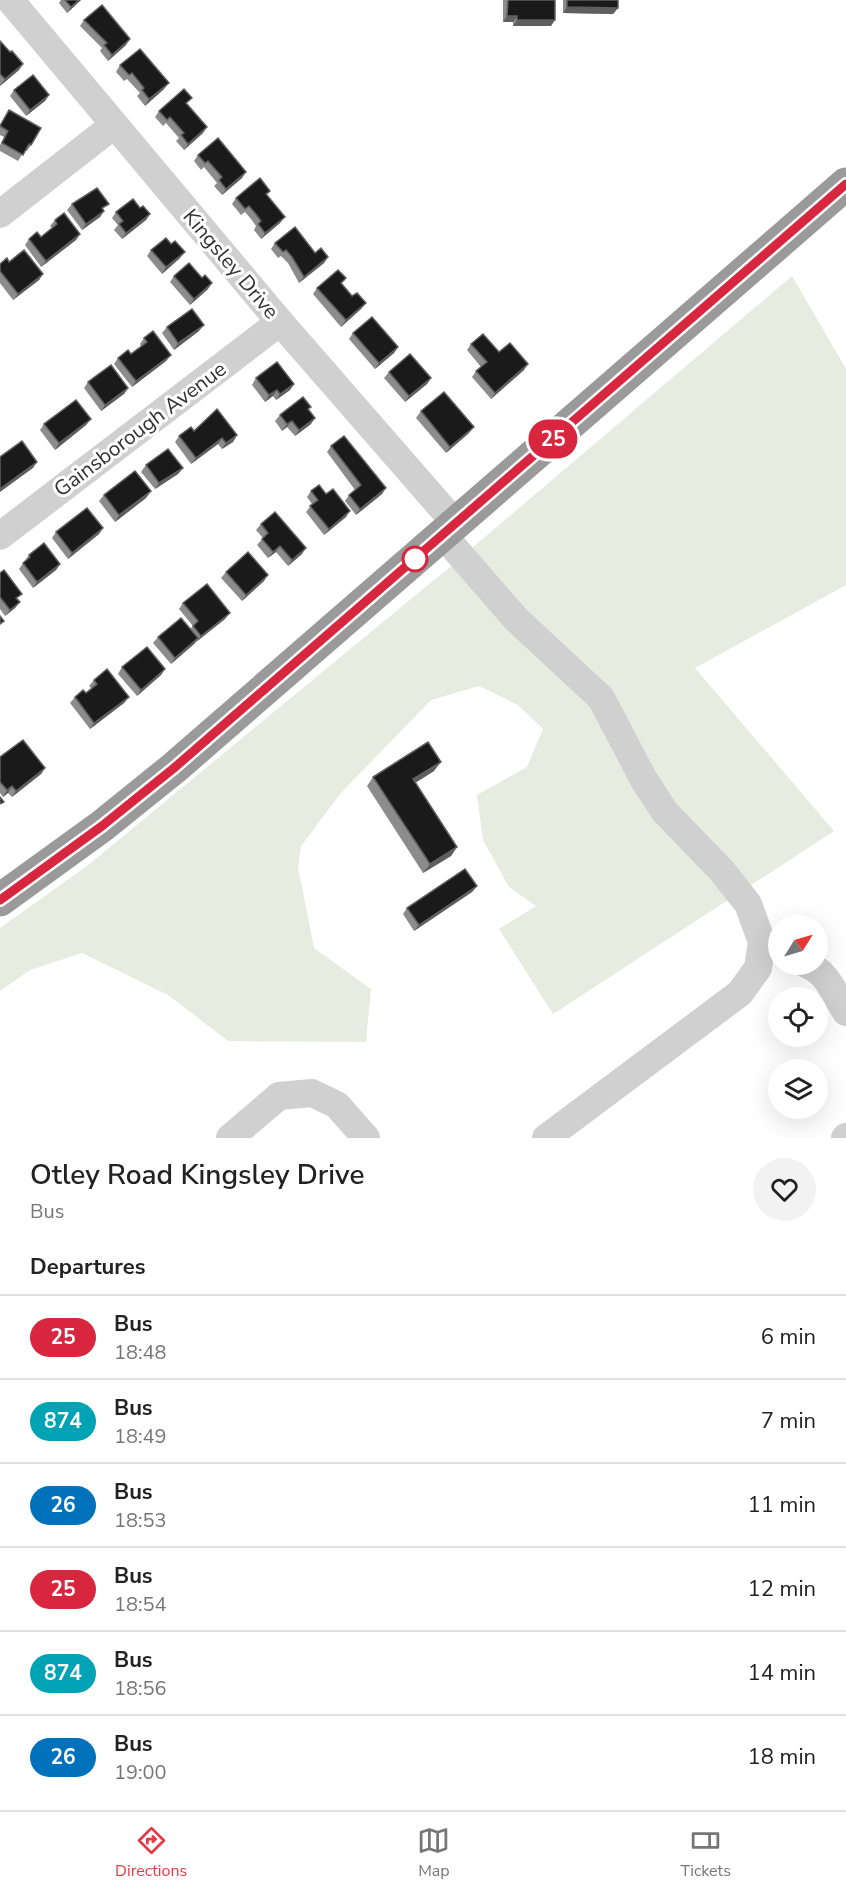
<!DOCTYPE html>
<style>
:root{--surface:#fff;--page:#f2f2f2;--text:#222;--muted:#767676;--line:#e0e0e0;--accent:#e63946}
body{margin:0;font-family:"Nunito Sans",sans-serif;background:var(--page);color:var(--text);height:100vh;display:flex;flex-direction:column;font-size:22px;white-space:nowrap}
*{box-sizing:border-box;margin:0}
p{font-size:20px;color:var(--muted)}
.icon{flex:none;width:33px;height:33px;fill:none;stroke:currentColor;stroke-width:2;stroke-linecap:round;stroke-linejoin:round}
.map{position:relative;height:1138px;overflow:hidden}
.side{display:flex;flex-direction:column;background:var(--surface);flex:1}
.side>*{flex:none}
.badge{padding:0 12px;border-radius:20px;font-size:21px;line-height:39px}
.needle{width:39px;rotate:53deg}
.buttons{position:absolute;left:768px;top:915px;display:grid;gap:12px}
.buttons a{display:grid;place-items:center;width:60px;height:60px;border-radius:50%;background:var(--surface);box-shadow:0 6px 24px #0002;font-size:30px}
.map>.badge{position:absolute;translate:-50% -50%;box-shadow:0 0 0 3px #fff}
h2{padding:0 30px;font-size:22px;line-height:54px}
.round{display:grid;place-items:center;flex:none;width:63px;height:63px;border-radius:32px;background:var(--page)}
.headline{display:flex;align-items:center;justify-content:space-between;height:102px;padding:0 30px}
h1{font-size:28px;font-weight:600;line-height:45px}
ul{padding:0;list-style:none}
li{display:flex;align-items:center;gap:18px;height:84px;padding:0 30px;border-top:2px solid var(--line)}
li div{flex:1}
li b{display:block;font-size:22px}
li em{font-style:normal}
li .badge{min-width:66px;font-weight:700;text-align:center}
.dock{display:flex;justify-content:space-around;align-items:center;height:84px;border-top:2px solid var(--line);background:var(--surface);font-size:16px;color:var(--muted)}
.dock a{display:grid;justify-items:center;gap:3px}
.dock .current{color:var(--accent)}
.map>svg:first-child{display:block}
.green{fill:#e6ecdf}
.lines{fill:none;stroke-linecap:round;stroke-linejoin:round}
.minor{stroke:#d0d0d0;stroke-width:28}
.highway{stroke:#9a9a9a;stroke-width:33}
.wall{fill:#8c8c8c}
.shaded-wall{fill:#5f5f5f}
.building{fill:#1a1a1a;stroke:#5f5f5f;stroke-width:1.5}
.line-casing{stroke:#fff;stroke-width:14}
.line{stroke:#d7263d;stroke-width:9}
.stop-dot{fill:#fff;stroke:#d7263d;stroke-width:3}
.labels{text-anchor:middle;stroke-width:6;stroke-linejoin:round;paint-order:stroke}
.street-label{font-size:21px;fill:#333;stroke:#fff}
</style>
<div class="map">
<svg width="846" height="1138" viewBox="0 0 846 1138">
<rect width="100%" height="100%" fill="#fff"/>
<polygon class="green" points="792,276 846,369 846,585 695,668 834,831 553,1014 499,929 536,906 509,887 483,840 477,795 527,767 543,729 518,705 479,686 431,700 340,794 301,846 298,867 314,948 371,989 366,1042 228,1041 168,995 82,953 30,970 0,991 0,928 87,866 451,566"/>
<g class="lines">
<g class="minor">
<polyline points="10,0 280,322 456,524"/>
<polyline points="0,214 114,125"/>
<polyline points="443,535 516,619 601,698 644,780 665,812 722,871 748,904 762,942 758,968 740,993 546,1138"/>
<polyline points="0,536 280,322"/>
<path d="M 806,964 C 828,972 834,994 846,1012"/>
<polyline points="230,1138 279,1096 312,1093 337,1105 366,1138"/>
<polyline points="845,1138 846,1137"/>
</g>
<polyline class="highway" points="0,900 102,826 174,768 846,184"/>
</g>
<g class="wall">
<polygon points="61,0 81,0 67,13 59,3"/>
<polygon points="503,0 555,0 551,26 513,26 513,22 503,22"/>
<polygon points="563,0 618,0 618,8 613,14 563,13"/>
<polygon points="84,20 126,45 108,61 100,51 102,48 80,26"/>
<polygon points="0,41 10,52 23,64 19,70 0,86"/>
<polygon points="120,65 164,89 145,106 137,96 140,93 127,79 124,81 116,72"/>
<polygon points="14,90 49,95 45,101 26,116 10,96"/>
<polygon points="187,104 203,133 184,150 176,141 179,138 166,123 163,126 155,117 159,111"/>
<polygon points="9,110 31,145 27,151 25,150 18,161 0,151 0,145 4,137 0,135 0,125"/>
<polygon points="198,155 242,178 222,195 214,186 217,183 204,167 201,170 194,161"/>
<polygon points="270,191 267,195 280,223 261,239 254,230 256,226 251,219 245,212 241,215 232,204 236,198"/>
<polygon points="72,204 104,210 104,211 100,217 82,230 67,210"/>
<polygon points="140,208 150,214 146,220 122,239 114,230 118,225 112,218 116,212"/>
<polygon points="55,220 80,234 76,240 41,267 25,245 29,239 41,237 52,228 50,226"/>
<polygon points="275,243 315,253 328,257 324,263 299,283 288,263 281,256 278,258 271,249"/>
<polygon points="151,250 180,258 162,274 147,256"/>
<polygon points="0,264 43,274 39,280 13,300 0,283"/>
<polygon points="174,276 202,278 208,289 190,305 170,282"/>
<polygon points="342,284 352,296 366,303 361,309 341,327 313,294 317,288"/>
<polygon points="167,327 199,331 174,350 162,333"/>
<polygon points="353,333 398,347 394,353 375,369 349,339"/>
<polygon points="144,338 171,355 166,361 132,387 114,364 118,358 131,354 141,346 140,344"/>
<polygon points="471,344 499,352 524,370 491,399 472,377 476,371 481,367 467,350"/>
<polygon points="389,372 431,378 427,384 405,402 384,378"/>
<polygon points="256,378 294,384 290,390 276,400 273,396 265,402 252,385"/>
<polygon points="88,382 128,388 124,394 101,411 84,388"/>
<polygon points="309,410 311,424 295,436 287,427 282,431 275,421 280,415"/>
<polygon points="421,411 469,433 446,453 416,418"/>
<polygon points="91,419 86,425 55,450 40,430 44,424"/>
<polygon points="194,431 237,435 233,442 222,449 218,444 191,464 175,442 179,436"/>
<polygon points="331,446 382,494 356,515 345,501 349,495 355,490 327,452"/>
<polygon points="146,465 183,468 178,474 155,489 141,472"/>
<polygon points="151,491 146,498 115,522 99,501 104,495"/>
<polygon points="311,491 326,494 346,517 324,535 306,512 312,504 307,497"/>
<polygon points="261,524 302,554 288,566 276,552 268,558 257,545 263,538 256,530"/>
<polygon points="103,528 99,534 68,559 52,538 56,532"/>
<polygon points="29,555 60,564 56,570 33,588 19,569"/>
<polygon points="226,572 264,581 242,601 221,578"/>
<polygon points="0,573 20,602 15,608 5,616 0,609"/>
<polygon points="183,603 225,619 196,642 194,644 171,664 153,643 158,637 190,629 193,626 179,609"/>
<polygon points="122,667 161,675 137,696 118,674"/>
<polygon points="94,680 129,697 124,703 90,729 70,703 75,697 86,693 92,689 89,686"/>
<polygon points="0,757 45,768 41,774 12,797 8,793 3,797 0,793"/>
<polygon points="434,771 415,783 457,847 451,856 423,873 367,786 373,777"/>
<polygon points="477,886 472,892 414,931 403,914 407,908"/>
</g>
<g class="shaded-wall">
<polygon points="79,0 81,0 67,13 71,7"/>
<polygon points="567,7 618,8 613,14 563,13"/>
<polygon points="507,16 517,16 513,22 503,22"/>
<polygon points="517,20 555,20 551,26 513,26"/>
<polygon points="130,39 126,45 108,61 112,55"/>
<polygon points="23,64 19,70 0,86 5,79"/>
<polygon points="169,83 164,89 145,106 149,99"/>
<polygon points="49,95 45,101 26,116 30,110"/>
<polygon points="207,127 203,133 184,150 188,144"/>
<polygon points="246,172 242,178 222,195 226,189"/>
<polygon points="104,211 100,217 82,230 86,224"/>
<polygon points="150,214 146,220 122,239 126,233"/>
<polygon points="285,217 280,223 261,239 265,233"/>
<polygon points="80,234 76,240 41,267 46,261"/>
<polygon points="185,252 180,258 162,274 166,267"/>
<polygon points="328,257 324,263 299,283 304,277"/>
<polygon points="43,274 39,280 13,300 18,294"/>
<polygon points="212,283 208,289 190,305 194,299"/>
<polygon points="366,303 361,309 341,327 346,320"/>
<polygon points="204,325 199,331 174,350 178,343"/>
<polygon points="398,347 394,353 375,369 379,363"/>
<polygon points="171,355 166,361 132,387 136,381"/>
<polygon points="528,364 524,370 491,399 495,393"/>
<polygon points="431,378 427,384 405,402 409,396"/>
<polygon points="294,384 290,390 276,400 280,394"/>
<polygon points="128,388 124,394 101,411 105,405"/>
<polygon points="277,390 273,396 265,402 269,395"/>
<polygon points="315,418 311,424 295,436 299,430"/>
<polygon points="91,419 86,425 55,450 59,443"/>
<polygon points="292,421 287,427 282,431 287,424"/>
<polygon points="474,427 469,433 446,453 450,447"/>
<polygon points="237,435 233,442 222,449 226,443"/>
<polygon points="222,438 218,444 191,464 196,458"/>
<polygon points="37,462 33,468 0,492 0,489"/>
<polygon points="183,468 178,474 155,489 159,483"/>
<polygon points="386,488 382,494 356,515 360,509"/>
<polygon points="151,491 146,498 115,522 119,515"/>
<polygon points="350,511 346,517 324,535 329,529"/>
<polygon points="103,528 99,534 68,559 72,553"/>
<polygon points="280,546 276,552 268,558 273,552"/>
<polygon points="306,548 302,554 288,566 292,560"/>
<polygon points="60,564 56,570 33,588 37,582"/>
<polygon points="268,575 264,581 242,601 246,595"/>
<polygon points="20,602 15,608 5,616 10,610"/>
<polygon points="230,613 225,619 196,642 201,636"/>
<polygon points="198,638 194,644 171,664 175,658"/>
<polygon points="165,669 161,675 137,696 141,690"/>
<polygon points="129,697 124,703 90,729 94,723"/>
<polygon points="441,762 434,771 407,788 413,779"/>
<polygon points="45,768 41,774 12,797 16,791"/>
<polygon points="12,786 8,793 3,797 7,790"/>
<polygon points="457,847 451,856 423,873 430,864"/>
<polygon points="477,886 472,892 414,931 419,925"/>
</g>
<g class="building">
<polygon points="65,0 79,0 71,7"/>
<polygon points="508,0 555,0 555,20 517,20 517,16 507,16"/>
<polygon points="567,0 618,0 618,8 567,7"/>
<polygon points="102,5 130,39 112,55 104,45 107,43 84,20"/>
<polygon points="0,41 10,52 12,51 23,64 5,79 0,74"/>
<polygon points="140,49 169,83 149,99 142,90 144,88 132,73 129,75 120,65"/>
<polygon points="33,75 49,95 30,110 14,90"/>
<polygon points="184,89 192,98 186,103 207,127 188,144 181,135 184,133 170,117 167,120 159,111"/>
<polygon points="9,110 41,128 31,145 29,144 23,155 2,143 8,131 0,126"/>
<polygon points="218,138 246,172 226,189 219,180 222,177 208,161 205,163 198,155"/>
<polygon points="260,178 270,191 266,194 285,217 265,233 258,224 261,221 255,213 249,206 245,209 236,198"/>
<polygon points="97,188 109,204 102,208 104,211 86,224 72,204"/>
<polygon points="133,199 140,208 143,206 150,214 126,233 119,224 123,221 116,212"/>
<polygon points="64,213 80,234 46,261 29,239 37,232 41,237 57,224 55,220"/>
<polygon points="295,227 315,253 321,248 328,257 304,277 292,257 286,250 283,252 275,243"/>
<polygon points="166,238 171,244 175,241 185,252 166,267 151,250"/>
<polygon points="24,250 43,274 18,294 0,271 0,264 7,258 9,262"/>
<polygon points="189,263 202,278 205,275 212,283 194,299 174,276"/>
<polygon points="338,270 346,278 341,283 352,296 357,293 366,303 346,320 317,288"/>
<polygon points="192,309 204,325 178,343 167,327"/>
<polygon points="372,317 398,347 379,363 353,333"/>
<polygon points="153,331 171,355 136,381 118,358 128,350 131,354 147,342 144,338"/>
<polygon points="483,334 499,352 510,343 528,364 495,393 476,371 487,362 471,344"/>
<polygon points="410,354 431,378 409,396 389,372"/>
<polygon points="277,362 294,384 280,394 277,390 269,395 256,378"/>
<polygon points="111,365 128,388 105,405 88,382"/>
<polygon points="444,392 474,427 450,447 421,411"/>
<polygon points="303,397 311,407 308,409 315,418 299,430 292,421 287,424 280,415"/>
<polygon points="76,400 91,419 59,443 44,424"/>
<polygon points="217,409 237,435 226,443 222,438 196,458 179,436 191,427 194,431"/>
<polygon points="344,436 386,488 360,509 349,495 361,485 331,446"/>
<polygon points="22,441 37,462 0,489 0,457"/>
<polygon points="168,449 183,468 159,483 146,465"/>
<polygon points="135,471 151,491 119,515 104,495"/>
<polygon points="319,485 326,494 333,489 350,511 329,529 310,506 318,500 311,491"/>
<polygon points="87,508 103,528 72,553 56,532"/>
<polygon points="275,512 306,548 292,560 280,546 273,552 262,539 268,533 261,524"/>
<polygon points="44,543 60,564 37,582 23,563 30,557 29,555"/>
<polygon points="248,552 268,575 246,595 226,572"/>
<polygon points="4,570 22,594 16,598 20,602 10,610 0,597 0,573"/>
<polygon points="207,584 230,613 201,636 193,626 198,621 183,603"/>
<polygon points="0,616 4,621 0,624"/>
<polygon points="181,618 198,638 175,658 158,637"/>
<polygon points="147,647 165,669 141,690 122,667"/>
<polygon points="107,669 129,697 94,723 75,697 83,690 86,693 97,684 94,680"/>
<polygon points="23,740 45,768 16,791 12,786 7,790 0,782 0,757"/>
<polygon points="428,742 441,762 413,779 457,847 430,864 373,777"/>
<polygon points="0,797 4,802 0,804"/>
<polygon points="465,869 477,886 419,925 407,908"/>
</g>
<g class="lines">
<defs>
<polyline id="line" points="0,900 102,826 174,768 846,184"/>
</defs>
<use href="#line" class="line-casing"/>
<use href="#line" class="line"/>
</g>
<circle class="stop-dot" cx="415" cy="559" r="12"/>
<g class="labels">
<g class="street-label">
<text transform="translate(231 264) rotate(50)" y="7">Kingsley Drive</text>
<text transform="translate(140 429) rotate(-37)" y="7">Gainsborough Avenue</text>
</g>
</g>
</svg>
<div class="buttons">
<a><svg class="needle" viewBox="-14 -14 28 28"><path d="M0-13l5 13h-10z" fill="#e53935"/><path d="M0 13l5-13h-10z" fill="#767676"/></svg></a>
<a><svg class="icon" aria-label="locate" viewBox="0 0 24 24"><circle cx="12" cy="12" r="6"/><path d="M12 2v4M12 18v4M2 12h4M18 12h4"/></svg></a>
<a><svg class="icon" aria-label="layers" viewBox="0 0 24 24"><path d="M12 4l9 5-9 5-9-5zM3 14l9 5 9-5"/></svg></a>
</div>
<b class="badge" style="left:553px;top:439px;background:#d7263d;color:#fff">25</b>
</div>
<section class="side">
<div class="headline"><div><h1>Otley Road Kingsley Drive</h1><p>Bus</p></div><a class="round"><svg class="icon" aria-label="heart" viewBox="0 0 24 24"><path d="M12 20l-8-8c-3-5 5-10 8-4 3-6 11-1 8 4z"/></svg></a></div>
<h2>Departures</h2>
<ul>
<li><span class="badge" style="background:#d7263d;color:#fff">25</span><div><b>Bus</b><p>18:48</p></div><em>6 min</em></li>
<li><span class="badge" style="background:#00a3b4;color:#fff">874</span><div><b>Bus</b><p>18:49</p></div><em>7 min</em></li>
<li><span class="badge" style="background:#0072bc;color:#fff">26</span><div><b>Bus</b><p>18:53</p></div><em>11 min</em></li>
<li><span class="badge" style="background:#d7263d;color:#fff">25</span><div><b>Bus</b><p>18:54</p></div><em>12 min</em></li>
<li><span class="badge" style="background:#00a3b4;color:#fff">874</span><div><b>Bus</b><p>18:56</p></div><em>14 min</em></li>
<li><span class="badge" style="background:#0072bc;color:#fff">26</span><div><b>Bus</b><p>19:00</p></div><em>18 min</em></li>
</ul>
</section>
<nav class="dock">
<a class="current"><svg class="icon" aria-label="directions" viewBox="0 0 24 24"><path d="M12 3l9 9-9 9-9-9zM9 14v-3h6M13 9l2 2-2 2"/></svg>Directions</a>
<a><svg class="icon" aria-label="map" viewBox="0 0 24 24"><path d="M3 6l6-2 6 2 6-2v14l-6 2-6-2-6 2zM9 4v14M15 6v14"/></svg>Map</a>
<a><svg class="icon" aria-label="tickets" viewBox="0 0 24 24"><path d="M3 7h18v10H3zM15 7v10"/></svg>Tickets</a>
</nav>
